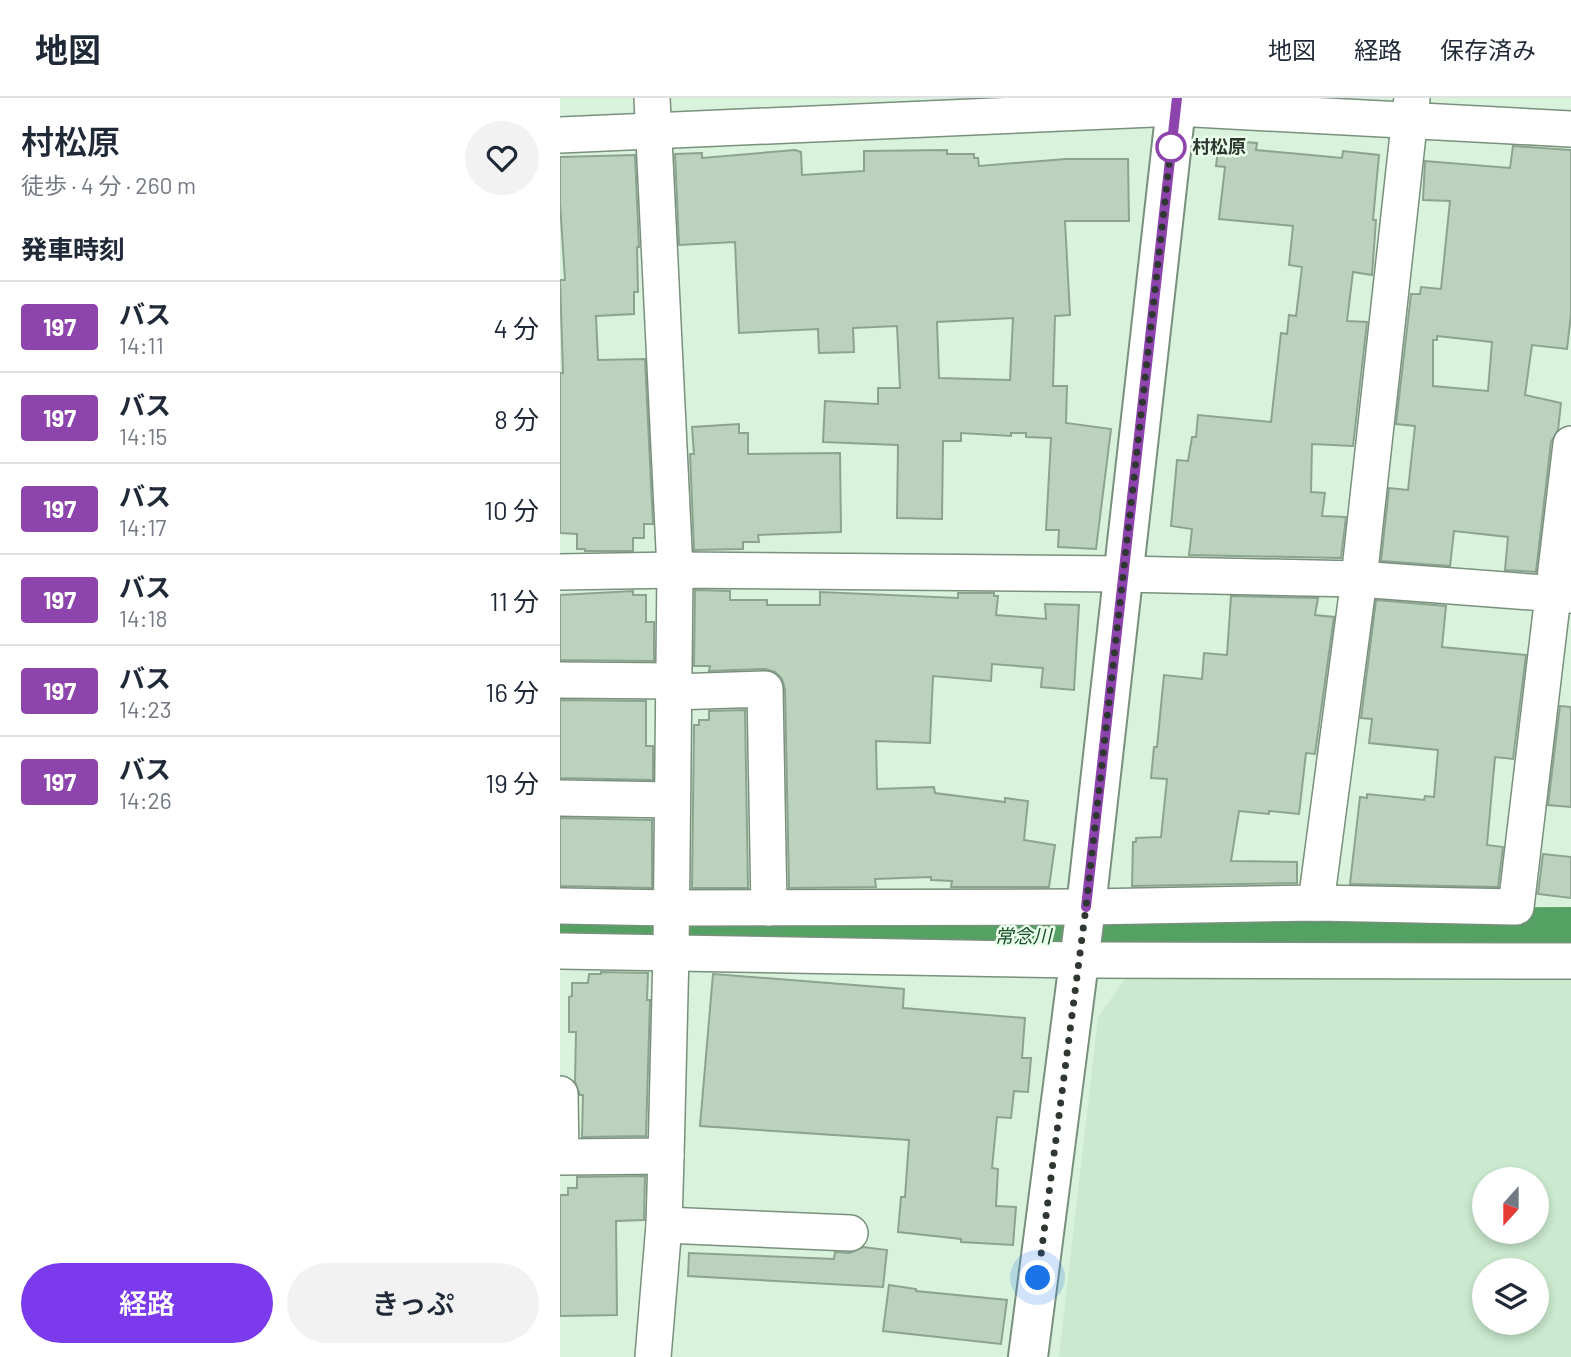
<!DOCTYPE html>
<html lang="ja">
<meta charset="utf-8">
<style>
:root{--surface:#fff;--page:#f2f2f3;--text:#1f2937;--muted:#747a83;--line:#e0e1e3;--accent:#7c3aed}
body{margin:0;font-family:Barlow,"Noto Sans JP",sans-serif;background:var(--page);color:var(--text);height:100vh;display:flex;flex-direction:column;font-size:26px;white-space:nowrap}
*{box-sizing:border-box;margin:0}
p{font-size:23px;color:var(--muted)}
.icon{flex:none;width:38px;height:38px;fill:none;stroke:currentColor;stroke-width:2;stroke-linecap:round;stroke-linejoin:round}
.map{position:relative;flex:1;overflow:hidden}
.drawer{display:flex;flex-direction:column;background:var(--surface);width:560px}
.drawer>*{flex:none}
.badge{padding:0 14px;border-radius:5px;font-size:24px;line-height:46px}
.needle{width:46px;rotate:201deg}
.fabs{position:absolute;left:912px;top:1069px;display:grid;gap:14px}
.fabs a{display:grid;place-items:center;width:77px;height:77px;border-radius:50%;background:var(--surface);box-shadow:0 4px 10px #0003;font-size:35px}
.you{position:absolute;width:35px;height:35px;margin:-18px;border:5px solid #fff;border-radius:50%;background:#1a73e8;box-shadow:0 0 0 10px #1a73e833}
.map>.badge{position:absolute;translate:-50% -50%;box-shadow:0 0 0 4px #fff}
h2{padding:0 21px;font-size:26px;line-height:63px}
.round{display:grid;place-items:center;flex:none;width:74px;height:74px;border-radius:37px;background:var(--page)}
.summary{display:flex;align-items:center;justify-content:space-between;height:119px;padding:0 21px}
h1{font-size:33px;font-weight:600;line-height:52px}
.button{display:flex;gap:14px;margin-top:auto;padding:14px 21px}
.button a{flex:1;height:80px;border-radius:42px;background:var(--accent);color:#fff;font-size:28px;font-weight:600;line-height:80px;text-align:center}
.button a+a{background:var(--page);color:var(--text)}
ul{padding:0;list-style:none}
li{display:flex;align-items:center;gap:21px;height:91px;padding:0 21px;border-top:2px solid var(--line)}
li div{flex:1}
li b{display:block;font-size:26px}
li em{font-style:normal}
li .badge{min-width:77px;font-weight:700;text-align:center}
header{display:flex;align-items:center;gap:42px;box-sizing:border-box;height:98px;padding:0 35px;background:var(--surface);border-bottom:2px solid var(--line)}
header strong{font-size:33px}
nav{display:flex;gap:38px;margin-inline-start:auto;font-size:24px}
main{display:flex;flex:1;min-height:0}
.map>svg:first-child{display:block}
.built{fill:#cae9ce;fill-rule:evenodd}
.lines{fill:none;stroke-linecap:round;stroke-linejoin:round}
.river{stroke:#55a164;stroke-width:52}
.building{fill:#bbd3be;stroke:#8ca48f;stroke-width:2;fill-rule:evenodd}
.street-casing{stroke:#79907c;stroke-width:38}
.secondary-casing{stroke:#79907c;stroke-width:42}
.street{stroke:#fff;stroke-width:35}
.secondary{stroke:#fff;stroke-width:38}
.line-casing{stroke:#fff;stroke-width:16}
.line{stroke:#8e44ad;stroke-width:10}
.walk{stroke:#2e3830;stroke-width:7;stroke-dasharray:0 12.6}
.stop-dot{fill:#fff;stroke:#8e44ad;stroke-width:3.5}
.labels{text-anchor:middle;stroke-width:5;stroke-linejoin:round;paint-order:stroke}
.stop-label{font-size:18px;font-weight:bold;fill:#2e3830;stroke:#eafeec;text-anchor:start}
.water-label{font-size:19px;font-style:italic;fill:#1a5027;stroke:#eafeec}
</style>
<header>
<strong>地図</strong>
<nav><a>地図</a><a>経路</a><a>保存済み</a></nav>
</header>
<main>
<section class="drawer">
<div class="summary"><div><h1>村松原</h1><p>徒歩 · 4 分 · 260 m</p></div><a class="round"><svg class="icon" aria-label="heart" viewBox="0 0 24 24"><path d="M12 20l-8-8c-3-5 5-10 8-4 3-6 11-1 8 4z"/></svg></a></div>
<h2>発車時刻</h2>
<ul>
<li><span class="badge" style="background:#8e44ad;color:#fff">197</span><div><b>バス</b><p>14:11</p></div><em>4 分</em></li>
<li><span class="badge" style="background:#8e44ad;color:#fff">197</span><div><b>バス</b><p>14:15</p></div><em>8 分</em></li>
<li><span class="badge" style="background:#8e44ad;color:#fff">197</span><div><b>バス</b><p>14:17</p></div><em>10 分</em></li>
<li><span class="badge" style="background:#8e44ad;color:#fff">197</span><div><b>バス</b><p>14:18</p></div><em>11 分</em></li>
<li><span class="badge" style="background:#8e44ad;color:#fff">197</span><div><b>バス</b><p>14:23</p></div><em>16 分</em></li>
<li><span class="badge" style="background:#8e44ad;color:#fff">197</span><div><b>バス</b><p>14:26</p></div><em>19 分</em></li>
</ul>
<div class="button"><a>経路</a><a>きっぷ</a></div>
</section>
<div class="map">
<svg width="1011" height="1259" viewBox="0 0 1011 1259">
<rect width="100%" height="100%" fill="#d9f2dc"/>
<path class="built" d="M 1011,879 L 1011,1259 L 499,1259 L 538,919 L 566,880 ZM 924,1082 L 976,1082 L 976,1134 L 924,1134 ZM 924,1172 L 976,1172 L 976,1225 L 924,1225 Z"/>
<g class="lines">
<polyline class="river" points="0,829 289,832 378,838 1011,835"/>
</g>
<g class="building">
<polygon points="659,42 697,45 696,52 782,60 783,53 819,57 813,122 816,122 812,177 793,174 787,223 807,224 793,348 752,346 751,394 765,395 762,418 786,419 781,460 629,457 632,431 611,428 617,362 628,363 632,339 636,339 638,317 711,324 721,235 727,236 729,217 736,218 742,169 729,167 733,128 659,121 665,69 656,68"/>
<path d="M 953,48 L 1011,52 L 1011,216 L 1007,251 L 972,247 L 965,297 L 1001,305 L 998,332 L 991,344 L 976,474 L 945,472 L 948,439 L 894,433 L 890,468 L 821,463 L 829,390 L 848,392 L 855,328 L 836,326 L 851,196 L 860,196 L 861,189 L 881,191 L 890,103 L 863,102 L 865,63 L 950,70 ZM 877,238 L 932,244 L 928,293 L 873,288 L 873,242 L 877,242 Z"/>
<path d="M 235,52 L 241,54 L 242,77 L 304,73 L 304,53 L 387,52 L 387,56 L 414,56 L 414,60 L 418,60 L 419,68 L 506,61 L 568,61 L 569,123 L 505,123 L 510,217 L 495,218 L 493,288 L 507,288 L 506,325 L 551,331 L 536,451 L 498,449 L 499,432 L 486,432 L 491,340 L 466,339 L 466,335 L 451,335 L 451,338 L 401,335 L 401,343 L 383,343 L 382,421 L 337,420 L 338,347 L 263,344 L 265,303 L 318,306 L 318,290 L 340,290 L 337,228 L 293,230 L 294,254 L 259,255 L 258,231 L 179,235 L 175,144 L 119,147 L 115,56 L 142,55 L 142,60 ZM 453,220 L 450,282 L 379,280 L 377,224 Z"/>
<polygon points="75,57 79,149 77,149 78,194 74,194 74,216 36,218 38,262 85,261 93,426 84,426 84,440 73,440 73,453 25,453 25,451 17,451 17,436 0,435 0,275 3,275 0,182 5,182 0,105 0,59"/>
<polygon points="179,326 179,335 188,335 188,356 280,355 281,434 198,437 199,444 183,444 183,451 134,452 130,356 134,356 132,329"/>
<polygon points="135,492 170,493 170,502 207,502 207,507 260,507 260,494 398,500 398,495 434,495 434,498 438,498 436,517 486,521 485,506 519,507 514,592 481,589 483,570 432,566 431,583 373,578 370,645 316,643 317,691 374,689 375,695 445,704 445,700 468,703 464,742 495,747 489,789 391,789 392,783 371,782 371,779 315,781 316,789 229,790 225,591 222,581 215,574 205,571 149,573 150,568 134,568"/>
<polygon points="73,493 73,497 86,497 86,524 94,524 94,563 0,562 0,497"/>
<polygon points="671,498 758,500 755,517 774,519 755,656 746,655 739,716 709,713 709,716 679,713 671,763 737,764 737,785 572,788 573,744 576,744 576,740 601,739 607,681 591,680 594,649 597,649 604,577 642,581 644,555 667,557"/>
<polygon points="816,502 886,508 882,549 966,557 953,661 935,659 927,747 943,749 938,789 790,786 800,699 807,700 807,696 864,702 865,698 874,699 878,652 809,645 812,621 801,620"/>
<polygon points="0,602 86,603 86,648 93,648 93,682 0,680"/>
<polygon points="1000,608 1011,609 1011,709 988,707"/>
<polygon points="185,612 188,790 132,790 134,627 139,627 139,622 149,622 149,613"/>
<polygon points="0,720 92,722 92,790 0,788"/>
<polygon points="983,756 1011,759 1011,800 978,796"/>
<polygon points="41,874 88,875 87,902 90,902 86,1038 22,1039 23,997 20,997 15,984 16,934 9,934 9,899 12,898 12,885 28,885 29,876 41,876"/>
<polygon points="153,876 344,891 343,910 465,920 462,960 471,960 468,994 454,993 451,1020 437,1019 432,1070 438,1071 436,1108 456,1109 453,1147 401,1144 401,1141 338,1134 341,1099 345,1099 349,1042 140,1028"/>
<polygon points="85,1078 84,1122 56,1123 57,1217 0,1218 0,1097 8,1097 8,1090 17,1090 17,1079"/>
<polygon points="303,1149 327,1152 323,1189 128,1178 129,1155 274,1161 275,1154 290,1155"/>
<polygon points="329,1187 356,1191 356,1193 447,1202 441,1246 323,1233"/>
</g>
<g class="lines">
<defs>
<g id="street">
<polyline points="92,0 115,472 111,854 106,1058 104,1127 93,1259"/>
<polyline points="0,37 616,10 1011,31"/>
<polyline points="0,474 115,472 562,476 799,481 1011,497"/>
<polyline points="0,582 114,583"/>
<polyline points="113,594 205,591 209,810"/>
<polyline points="0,700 112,702"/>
<polyline points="756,805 799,481 852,0"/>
<polyline points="0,808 111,810 526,809 756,805 956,809 1011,346"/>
<polyline points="0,853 519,862 1011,863"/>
<polyline points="0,996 1,1059 106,1058"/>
<polyline points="104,1127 290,1135"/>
</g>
<polyline id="secondary" points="468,1259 526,809 617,0"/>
</defs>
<use href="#street" class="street-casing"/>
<use href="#secondary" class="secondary-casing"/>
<use href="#street" class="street"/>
<use href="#secondary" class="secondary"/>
</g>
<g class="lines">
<defs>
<polyline id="line" points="526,809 617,0"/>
</defs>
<use href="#line" class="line-casing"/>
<use href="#line" class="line"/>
<polyline class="walk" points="478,1180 526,809 611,49"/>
</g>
<circle class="stop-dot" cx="611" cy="49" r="14"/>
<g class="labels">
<g class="stop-label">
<text x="632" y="55">村松原</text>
</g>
<g class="water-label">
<text x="463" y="845">常念川</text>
</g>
</g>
</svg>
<div class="fabs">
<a><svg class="needle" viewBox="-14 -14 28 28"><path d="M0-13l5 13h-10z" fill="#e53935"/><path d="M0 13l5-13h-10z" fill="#747a83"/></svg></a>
<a><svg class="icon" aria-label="layers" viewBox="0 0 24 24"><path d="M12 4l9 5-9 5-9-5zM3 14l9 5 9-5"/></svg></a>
</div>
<div class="you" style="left:478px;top:1180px"></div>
</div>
</main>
